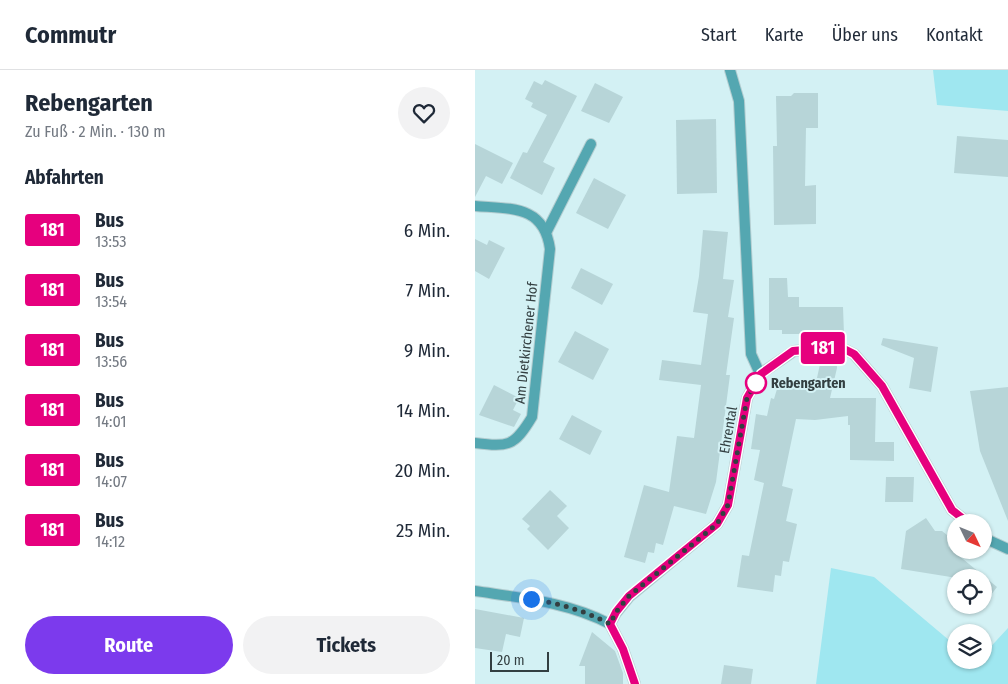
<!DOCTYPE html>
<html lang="de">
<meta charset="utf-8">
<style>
:root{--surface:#fff;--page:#f2f2f3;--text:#1f2937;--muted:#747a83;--line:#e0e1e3;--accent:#7c3aed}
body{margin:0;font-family:"Fira Sans Condensed",sans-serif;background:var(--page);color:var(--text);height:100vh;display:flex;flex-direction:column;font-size:19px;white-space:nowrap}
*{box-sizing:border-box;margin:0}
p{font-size:16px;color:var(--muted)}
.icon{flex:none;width:28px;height:28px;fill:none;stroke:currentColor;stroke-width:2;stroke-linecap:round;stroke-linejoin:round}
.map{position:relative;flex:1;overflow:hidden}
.drawer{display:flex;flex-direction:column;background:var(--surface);width:475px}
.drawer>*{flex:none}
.badge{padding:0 10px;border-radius:4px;font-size:18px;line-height:32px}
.needle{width:32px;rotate:133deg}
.fabs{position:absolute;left:472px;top:444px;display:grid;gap:10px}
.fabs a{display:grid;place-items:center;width:45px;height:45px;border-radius:50%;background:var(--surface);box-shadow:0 1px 4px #0004;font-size:25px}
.scale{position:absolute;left:15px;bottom:12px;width:59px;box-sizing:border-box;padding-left:5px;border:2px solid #333f41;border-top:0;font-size:14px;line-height:18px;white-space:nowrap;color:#333f41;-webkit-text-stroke:4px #d3f1f4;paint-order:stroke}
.you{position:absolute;width:25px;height:25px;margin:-12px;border:4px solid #fff;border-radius:50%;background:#1a73e8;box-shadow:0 0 0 8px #1a73e833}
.map>.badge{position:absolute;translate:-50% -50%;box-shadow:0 0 0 2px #fff}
h2{padding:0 25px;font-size:19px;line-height:45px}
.round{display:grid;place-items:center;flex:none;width:52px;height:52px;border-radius:26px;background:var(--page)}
.headline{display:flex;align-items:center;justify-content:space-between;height:85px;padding:0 25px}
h1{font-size:24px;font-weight:700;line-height:38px}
.primary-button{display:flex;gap:10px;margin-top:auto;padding:10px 25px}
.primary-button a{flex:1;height:58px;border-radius:30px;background:var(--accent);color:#fff;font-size:20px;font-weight:700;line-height:58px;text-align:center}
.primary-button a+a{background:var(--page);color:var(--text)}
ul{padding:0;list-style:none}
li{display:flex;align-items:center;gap:15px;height:60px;padding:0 25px}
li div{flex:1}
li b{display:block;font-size:19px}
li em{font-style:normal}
li .badge{min-width:55px;font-weight:700;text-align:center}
header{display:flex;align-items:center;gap:30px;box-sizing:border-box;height:70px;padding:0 25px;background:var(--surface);border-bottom:1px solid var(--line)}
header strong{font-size:24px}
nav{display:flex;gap:28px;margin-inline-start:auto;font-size:18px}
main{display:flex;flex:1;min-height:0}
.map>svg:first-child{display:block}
.green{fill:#9fe7f0}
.building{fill:#b7d5d8}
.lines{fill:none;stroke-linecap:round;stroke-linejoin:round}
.street-casing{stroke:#b3cdd0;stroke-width:12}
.street{stroke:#54a7b1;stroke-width:10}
.line-casing{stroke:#fff;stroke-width:11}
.line{stroke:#e6007e;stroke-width:8}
.walk{stroke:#333f41;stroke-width:5;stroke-dasharray:0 9}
.stop-dot{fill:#fff;stroke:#e6007e;stroke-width:2.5}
.labels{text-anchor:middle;stroke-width:4;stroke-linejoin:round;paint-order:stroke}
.street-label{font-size:14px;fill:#333f41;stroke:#d3f1f4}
.stop-label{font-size:14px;font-weight:bold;fill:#333f41;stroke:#d3f1f4;text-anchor:start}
</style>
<header>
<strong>Commutr</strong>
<nav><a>Start</a><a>Karte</a><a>Über uns</a><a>Kontakt</a></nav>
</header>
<main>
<section class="drawer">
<div class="headline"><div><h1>Rebengarten</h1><p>Zu Fuß · 2 Min. · 130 m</p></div><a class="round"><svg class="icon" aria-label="heart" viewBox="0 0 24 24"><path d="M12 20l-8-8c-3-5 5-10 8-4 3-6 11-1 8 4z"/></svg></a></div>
<h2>Abfahrten</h2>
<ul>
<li><span class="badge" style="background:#e6007e;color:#fff">181</span><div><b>Bus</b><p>13:53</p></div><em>6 Min.</em></li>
<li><span class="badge" style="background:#e6007e;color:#fff">181</span><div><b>Bus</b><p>13:54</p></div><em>7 Min.</em></li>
<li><span class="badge" style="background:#e6007e;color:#fff">181</span><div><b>Bus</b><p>13:56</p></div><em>9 Min.</em></li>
<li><span class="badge" style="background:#e6007e;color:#fff">181</span><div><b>Bus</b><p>14:01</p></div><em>14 Min.</em></li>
<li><span class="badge" style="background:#e6007e;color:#fff">181</span><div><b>Bus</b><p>14:07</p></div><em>20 Min.</em></li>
<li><span class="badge" style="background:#e6007e;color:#fff">181</span><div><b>Bus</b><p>14:12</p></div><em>25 Min.</em></li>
</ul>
<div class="primary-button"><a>Route</a><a>Tickets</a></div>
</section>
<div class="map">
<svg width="533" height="614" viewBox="0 0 533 614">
<rect width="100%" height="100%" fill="#d3f1f4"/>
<g class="green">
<polygon points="458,0 533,0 533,41 462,35"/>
<polygon points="356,498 399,507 481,576 481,590 497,590 500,592 509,590 509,584 533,558 533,614 341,614"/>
</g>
<g class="building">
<polygon points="70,10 102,26 68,92 80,98 67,125 35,108 48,82 52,83 72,45 56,37 58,33 50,29 59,11 67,15"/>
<polygon points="120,13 148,27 134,53 106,41"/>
<polygon points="319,23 343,23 343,58 331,58 330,116 341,115 341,154 299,155 298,76 302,76 301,26 316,26"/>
<polygon points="241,49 242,123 202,124 201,50"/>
<polygon points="482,66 533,70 533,107 479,103"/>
<polygon points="0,74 38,93 27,114 11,106 0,127"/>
<polygon points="119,108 151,125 133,159 101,143"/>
<polygon points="228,160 253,162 248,209 259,210 253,247 259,248 251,305 255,305 241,412 231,444 199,436 188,475 181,473 179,483 173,482 170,493 149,487 169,415 194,422 202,366 219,368 226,315 184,310 187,290 226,295 233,244 218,242 224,206"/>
<polygon points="0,169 12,175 14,170 30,178 14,209 0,201"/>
<polygon points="106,198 138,214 127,235 96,218"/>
<polygon points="294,208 312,208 313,227 324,227 324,237 368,237 369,264 360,264 360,271 350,271 352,264 307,264 307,260 294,260"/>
<polygon points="100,261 134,279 118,310 83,292"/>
<polygon points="408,268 463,277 456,322 434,318 439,288 406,275"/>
<polygon points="361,284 362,298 355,328 401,328 400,372 419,372 419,391 375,390 375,355 373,355 373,346 340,350 321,349 307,416 318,419 311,451 322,454 314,492 308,491 306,506 300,505 298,522 262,517 267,485 274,486 289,413 279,410 285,380 276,379 281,344 292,346 296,328 299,329 302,319 305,320 307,309 340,317 347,285"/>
<polygon points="19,315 44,328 38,340 46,344 39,357 4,345"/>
<polygon points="533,317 533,451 505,381 495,321"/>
<polygon points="97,345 127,361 115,385 84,369"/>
<polygon points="411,407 439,407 438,432 410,432"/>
<polygon points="75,420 92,436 82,446 94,458 73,480 52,459 55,456 47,449"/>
<polygon points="451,448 460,461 467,461 472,465 473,476 477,480 522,517 509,534 509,508 482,508 426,499 431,461"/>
<polygon points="0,539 49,548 45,567 31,564 27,582 0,578"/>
<polygon points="117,562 140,581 148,603 148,614 110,614 110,596 104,596"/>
<polygon points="249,595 278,599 276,614 246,614"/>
</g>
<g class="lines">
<defs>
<g id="street">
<polyline points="255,0 264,31 276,284 285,304"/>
<path d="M 0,136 C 36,139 69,135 75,179 L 57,347 C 39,377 33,377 0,373"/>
<polyline points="72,161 116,74"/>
<polyline points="509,468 533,479"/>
<path d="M 0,521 C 47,528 93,532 135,554"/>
<polyline points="135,554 141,543 154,527 242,454 253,435 272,328 285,304 319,281 365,277 379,284 407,316 477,440 492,452"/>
<polyline points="135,554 148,579 160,614"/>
</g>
</defs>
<use href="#street" class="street-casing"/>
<use href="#street" class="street"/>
</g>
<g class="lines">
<defs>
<polyline id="line" points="160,614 148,579 135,554 141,542 154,526 242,454 253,435 272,328 286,304 318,281 365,277 379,284 407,316 477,440 492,452"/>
</defs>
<use href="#line" class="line-casing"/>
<use href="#line" class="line"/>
<path class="walk" d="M 56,529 C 84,533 110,541 135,554 L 141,542 L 154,526 L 242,454 L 253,435 L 272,328 L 281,313"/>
</g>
<circle class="stop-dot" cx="281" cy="313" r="10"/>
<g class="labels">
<g class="street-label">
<text transform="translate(51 273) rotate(-84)" y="5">Am Dietkirchener Hof</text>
<text transform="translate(253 360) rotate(-80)" y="5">Ehrental</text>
</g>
<g class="stop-label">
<text x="296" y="318">Rebengarten</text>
</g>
</g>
</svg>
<div class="fabs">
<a><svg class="needle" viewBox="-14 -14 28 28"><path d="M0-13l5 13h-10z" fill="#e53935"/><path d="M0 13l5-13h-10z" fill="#747a83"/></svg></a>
<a><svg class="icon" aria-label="locate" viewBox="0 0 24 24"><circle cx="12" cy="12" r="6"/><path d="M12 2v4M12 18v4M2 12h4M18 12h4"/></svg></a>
<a><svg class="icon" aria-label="layers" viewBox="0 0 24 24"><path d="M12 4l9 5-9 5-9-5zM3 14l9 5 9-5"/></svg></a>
</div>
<div class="scale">20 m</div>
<div class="you" style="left:56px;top:529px"></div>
<b class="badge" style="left:348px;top:278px;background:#e6007e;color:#fff">181</b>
</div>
</main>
